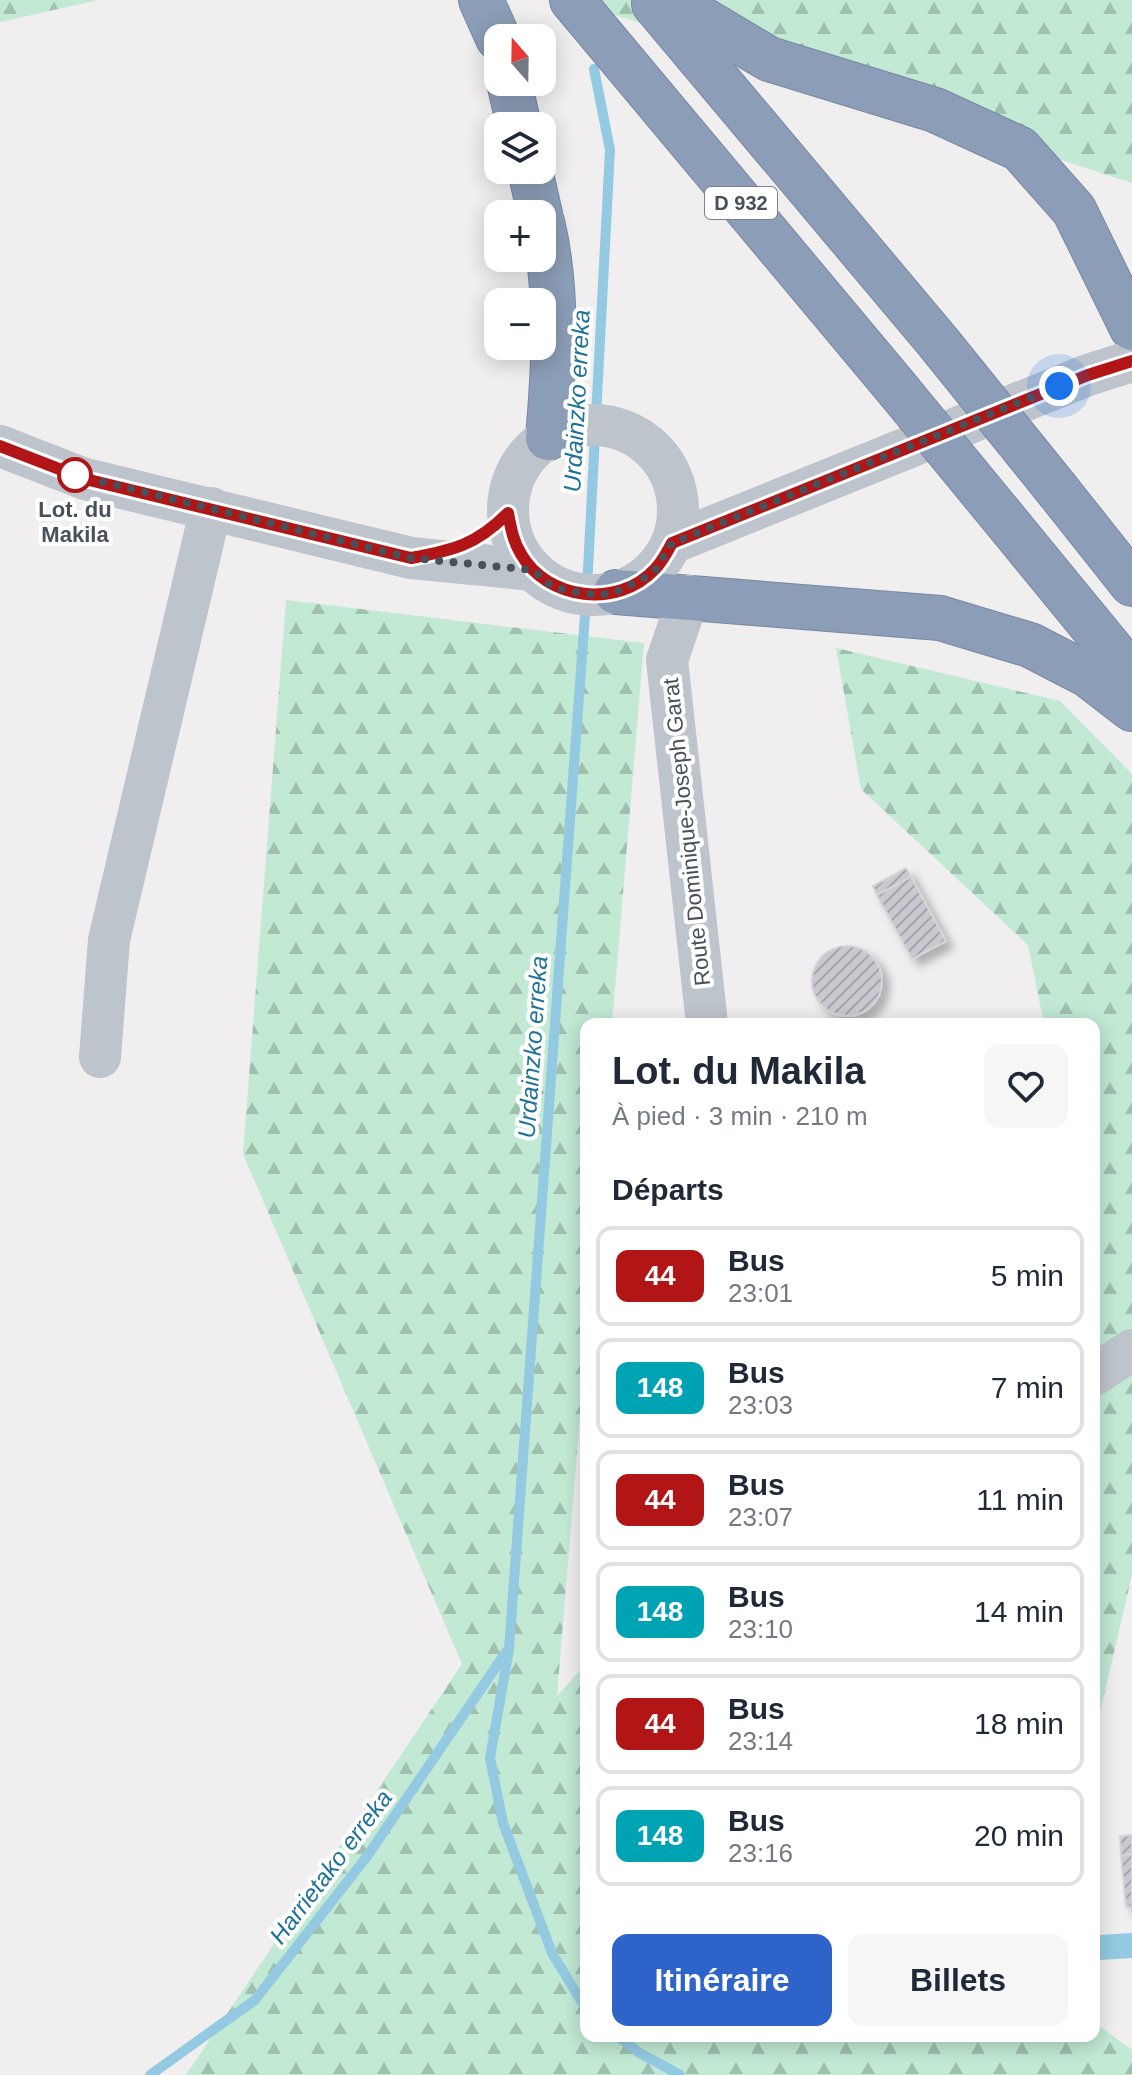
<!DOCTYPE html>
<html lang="fr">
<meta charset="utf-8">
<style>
:root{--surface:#fff;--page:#f6f6f7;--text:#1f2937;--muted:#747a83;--line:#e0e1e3;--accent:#2e64ca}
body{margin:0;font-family:Arial,sans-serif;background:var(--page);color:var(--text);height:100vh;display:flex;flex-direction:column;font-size:30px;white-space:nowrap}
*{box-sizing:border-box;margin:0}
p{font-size:26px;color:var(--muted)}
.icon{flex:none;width:44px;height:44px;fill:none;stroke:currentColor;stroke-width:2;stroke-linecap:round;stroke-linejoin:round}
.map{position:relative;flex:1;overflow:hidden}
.details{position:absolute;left:580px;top:1018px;width:520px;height:1024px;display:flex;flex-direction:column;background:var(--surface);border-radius:16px;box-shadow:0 4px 20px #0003}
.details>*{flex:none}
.badge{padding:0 16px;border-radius:12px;font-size:28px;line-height:52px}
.needle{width:52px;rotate:340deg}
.tools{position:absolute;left:484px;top:24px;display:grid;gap:16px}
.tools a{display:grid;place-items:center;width:72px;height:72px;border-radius:16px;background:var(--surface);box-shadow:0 4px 20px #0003;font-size:40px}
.you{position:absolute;width:40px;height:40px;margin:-20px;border:6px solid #fff;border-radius:50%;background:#1a73e8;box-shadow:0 0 0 12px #1a73e833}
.map>.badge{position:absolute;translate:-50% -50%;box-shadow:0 0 0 4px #fff}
h2{padding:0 32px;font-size:30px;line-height:72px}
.round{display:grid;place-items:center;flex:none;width:84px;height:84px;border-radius:16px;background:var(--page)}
.headline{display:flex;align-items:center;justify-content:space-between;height:136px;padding:0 32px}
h1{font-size:38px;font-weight:600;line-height:60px}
.primary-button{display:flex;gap:16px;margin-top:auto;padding:16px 32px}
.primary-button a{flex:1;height:92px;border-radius:16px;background:var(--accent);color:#fff;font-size:32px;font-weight:600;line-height:92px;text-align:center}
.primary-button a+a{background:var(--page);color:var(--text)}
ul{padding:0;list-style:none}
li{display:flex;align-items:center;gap:24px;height:100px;margin:0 16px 12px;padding:0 16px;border:4px solid var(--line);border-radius:16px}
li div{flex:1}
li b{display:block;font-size:30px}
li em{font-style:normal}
li .badge{min-width:88px;font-weight:700;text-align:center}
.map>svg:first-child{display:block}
.forest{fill:url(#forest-firs)}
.water{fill:#93cae1}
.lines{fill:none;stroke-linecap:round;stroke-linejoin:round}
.stream{stroke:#93cae1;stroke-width:10}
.building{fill:url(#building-hatch);stroke:#d3d4d9;stroke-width:2;filter:url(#shadow)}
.highway-casing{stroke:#7788a3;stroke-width:46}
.minor{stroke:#bec4cb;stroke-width:42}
.highway{stroke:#8b9db7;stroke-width:44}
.highway-bridge-casing{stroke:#7788a3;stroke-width:46;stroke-linecap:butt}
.highway-bridge{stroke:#8b9db7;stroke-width:44}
.line-casing{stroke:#fff;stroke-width:18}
.line{stroke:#b21515;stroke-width:12}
.walk{stroke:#485059;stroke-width:8;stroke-dasharray:0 14.4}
.stop-dot{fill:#fff;stroke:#b21515;stroke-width:4}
.labels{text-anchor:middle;stroke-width:8;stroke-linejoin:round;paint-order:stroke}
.shield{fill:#fff;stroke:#7f848b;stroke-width:2}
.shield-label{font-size:20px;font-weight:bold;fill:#485059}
.stop-label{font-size:22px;font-weight:bold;fill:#485059;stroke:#fff}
.street-label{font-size:22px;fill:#485059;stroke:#fff}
.water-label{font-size:24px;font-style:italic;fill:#1d7297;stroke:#fff}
</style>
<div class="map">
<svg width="1132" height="2075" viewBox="0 0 1132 2075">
<defs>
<pattern id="forest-firs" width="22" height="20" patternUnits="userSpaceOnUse" patternTransform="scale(2)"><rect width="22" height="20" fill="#c1e9d4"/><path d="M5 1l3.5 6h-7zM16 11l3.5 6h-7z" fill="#9fbfaf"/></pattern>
<pattern id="building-hatch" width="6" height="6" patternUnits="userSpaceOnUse" patternTransform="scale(2)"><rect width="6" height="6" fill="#c9cad0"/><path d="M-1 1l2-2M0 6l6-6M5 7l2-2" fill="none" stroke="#a5a6ac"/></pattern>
<filter id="shadow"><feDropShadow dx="7" dy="7" stdDeviation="4" flood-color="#0004"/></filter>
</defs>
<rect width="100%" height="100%" fill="#f0eeee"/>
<g class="forest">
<polygon points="0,0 98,0 0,22"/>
<polygon points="569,0 1132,0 1132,183"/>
<polygon points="286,600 644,643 612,1024 586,1024 586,1343 557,1696 586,1664 586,2036 1094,2036 1094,2022 1132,2050 1132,2075 186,2075 462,1664 243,1154"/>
<polygon points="836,648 1060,701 1132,774 1132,1575 1094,1738 1094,1024 1044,1024 1028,945 861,789"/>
</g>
<polygon class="water" points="1132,1933 1132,1958 1099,1960 1098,1935"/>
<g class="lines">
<g class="stream">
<polyline points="586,2009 552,1953 503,1823 490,1758 509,1649 587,588 610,150 594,69"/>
<polyline points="618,2036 638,2052 680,2075"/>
<polyline points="150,2075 255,2000 368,1855 506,1652"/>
</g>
</g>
<g class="building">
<polygon points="906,868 911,877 877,895 873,886"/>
<polygon points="911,877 946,941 912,959 877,895"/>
<circle cx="847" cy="981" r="35"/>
<polygon points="1132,1835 1132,1854 1121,1855 1120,1836"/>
<polygon points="1132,1854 1132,1907 1126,1907 1121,1855"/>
</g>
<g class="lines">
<defs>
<g id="highway">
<polyline points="481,0 498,38"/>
<polyline points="572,0 899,391"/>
<polyline points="670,0 769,59 935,110 1020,149 1074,210 1132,328"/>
<polyline points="654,4 938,342"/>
<polyline points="509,82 519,126"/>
<polyline points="530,170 540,214"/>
<path d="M 542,222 C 559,292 554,367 548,438"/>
<polyline points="1059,492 1132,584"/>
<polyline points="1014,531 1132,675"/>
<polyline points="616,592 940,618 1030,645 1088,675 1132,709"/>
</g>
</defs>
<use href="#highway" class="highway-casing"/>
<g class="minor">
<circle cx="593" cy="510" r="85"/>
<polyline points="0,446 85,479 411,558 533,570"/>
<polyline points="672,543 1088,375 1132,361"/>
<polyline points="689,596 667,660 707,1024"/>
<polyline points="100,1057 109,940 211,508"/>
<polyline points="1094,1375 1132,1350"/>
</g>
<use href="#highway" class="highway"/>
<defs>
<g id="highway-bridge">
<polyline points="938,342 1059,492"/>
<polyline points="899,391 1014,531"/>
</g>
</defs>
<use href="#highway-bridge" class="highway-bridge-casing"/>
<use href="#highway-bridge" class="highway-bridge"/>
</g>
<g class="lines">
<defs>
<path id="line" d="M 0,446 L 85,479 L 411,558 C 454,550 476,545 508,513 C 511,528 513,541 521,554 C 547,600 618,609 655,569 C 662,562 667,552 672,543 L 1088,375 L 1132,361"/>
</defs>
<use href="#line" class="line-casing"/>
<use href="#line" class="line"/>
<polyline class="walk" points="75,475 411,558 533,570 550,585 568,591 599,595 616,592 643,579 656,569 672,543 1059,386"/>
</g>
<circle class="stop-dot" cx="75" cy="475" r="16"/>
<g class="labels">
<rect class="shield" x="705" y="187" width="72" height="32" rx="6"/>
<g class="shield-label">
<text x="741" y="210">D 932</text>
</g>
<g class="stop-label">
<text x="75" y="517">Lot. du<tspan x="75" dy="25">Makila</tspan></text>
</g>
<g class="street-label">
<text transform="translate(686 832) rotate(-96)" y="8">Route Dominique-Joseph Garat</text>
</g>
<g class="water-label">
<text transform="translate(577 401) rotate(-87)" y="8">Urdainzko erreka</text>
<text transform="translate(533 1047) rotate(-86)" y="8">Urdainzko erreka</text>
<text transform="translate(331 1867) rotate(-53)" y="8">Harrietako erreka</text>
</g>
</g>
</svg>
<div class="tools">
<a><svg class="needle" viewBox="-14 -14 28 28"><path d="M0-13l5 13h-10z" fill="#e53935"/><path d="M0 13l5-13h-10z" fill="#747a83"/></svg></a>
<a><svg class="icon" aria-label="layers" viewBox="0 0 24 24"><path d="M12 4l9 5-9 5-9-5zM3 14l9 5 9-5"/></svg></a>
<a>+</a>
<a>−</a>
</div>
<div class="you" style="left:1059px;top:386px"></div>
<section class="details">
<div class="headline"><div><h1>Lot. du Makila</h1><p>À pied · 3 min · 210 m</p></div><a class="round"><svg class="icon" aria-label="heart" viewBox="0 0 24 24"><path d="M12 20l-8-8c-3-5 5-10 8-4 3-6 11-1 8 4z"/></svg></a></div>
<h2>Départs</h2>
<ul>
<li><span class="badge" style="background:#b21515;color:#fff">44</span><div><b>Bus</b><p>23:01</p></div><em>5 min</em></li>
<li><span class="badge" style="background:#00a3b4;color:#fff">148</span><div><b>Bus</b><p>23:03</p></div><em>7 min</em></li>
<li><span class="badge" style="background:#b21515;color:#fff">44</span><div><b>Bus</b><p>23:07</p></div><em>11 min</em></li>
<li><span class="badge" style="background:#00a3b4;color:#fff">148</span><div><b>Bus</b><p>23:10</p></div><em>14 min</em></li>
<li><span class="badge" style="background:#b21515;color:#fff">44</span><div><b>Bus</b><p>23:14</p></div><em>18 min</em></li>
<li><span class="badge" style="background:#00a3b4;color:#fff">148</span><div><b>Bus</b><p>23:16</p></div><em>20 min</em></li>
</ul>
<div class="primary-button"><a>Itinéraire</a><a>Billets</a></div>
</section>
</div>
